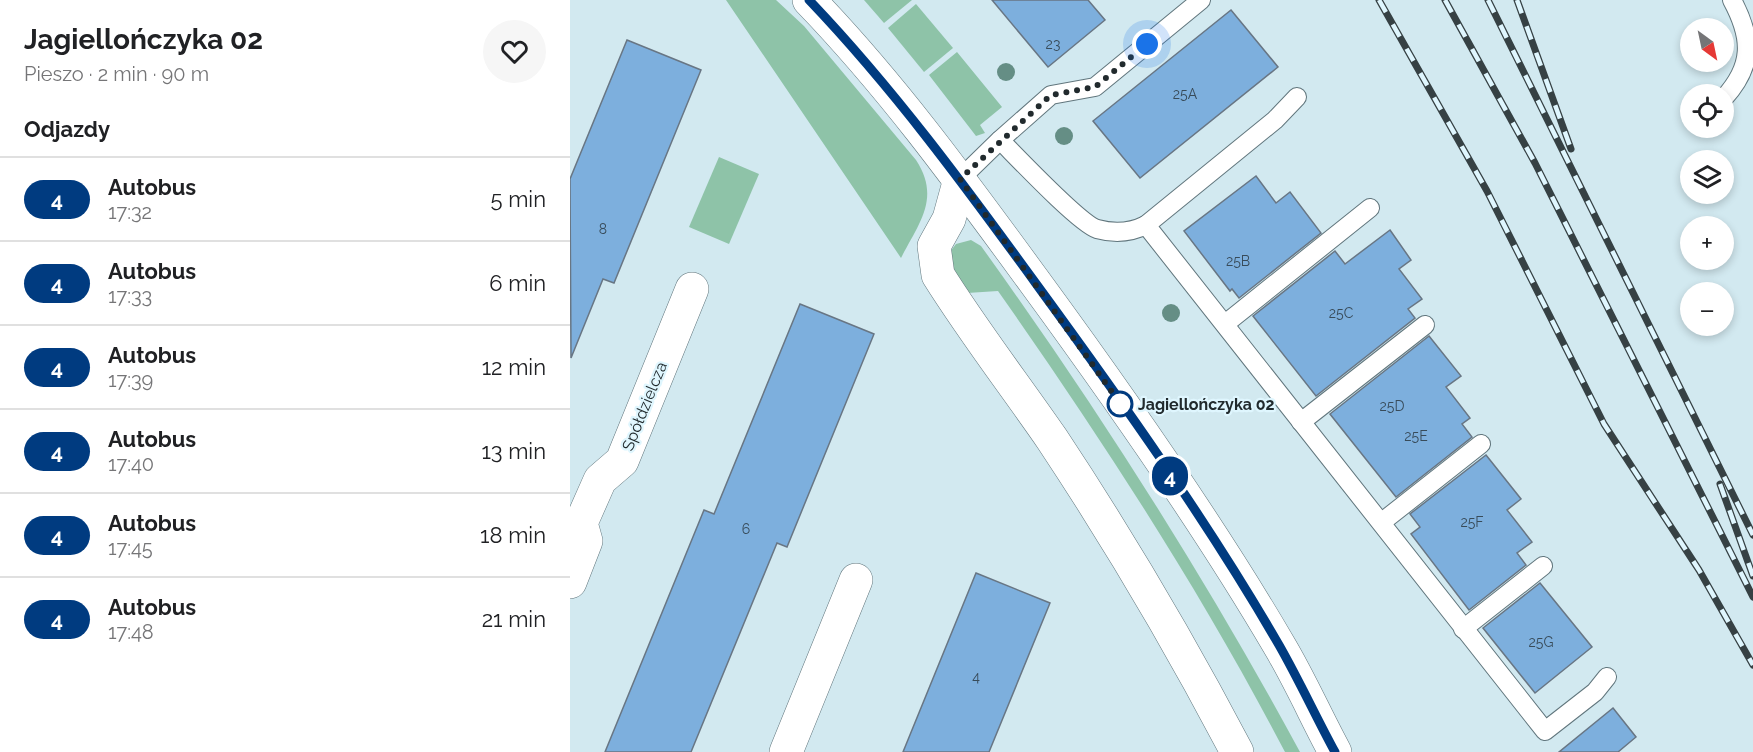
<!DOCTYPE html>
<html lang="pl">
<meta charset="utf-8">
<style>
:root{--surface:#fff;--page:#f6f6f6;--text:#202124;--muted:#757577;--line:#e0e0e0}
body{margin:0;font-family:Raleway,sans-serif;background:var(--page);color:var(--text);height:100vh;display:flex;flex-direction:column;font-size:22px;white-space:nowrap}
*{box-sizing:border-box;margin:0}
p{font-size:20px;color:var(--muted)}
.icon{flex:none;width:33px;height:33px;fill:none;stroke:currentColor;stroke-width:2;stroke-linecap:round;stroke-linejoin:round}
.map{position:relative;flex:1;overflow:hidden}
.panel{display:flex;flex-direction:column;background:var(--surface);width:570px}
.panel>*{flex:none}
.badge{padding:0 12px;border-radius:20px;font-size:21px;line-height:39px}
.needle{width:39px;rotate:147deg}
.tools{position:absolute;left:1110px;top:18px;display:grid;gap:12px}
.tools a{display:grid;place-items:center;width:54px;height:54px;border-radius:50%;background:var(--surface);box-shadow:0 3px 9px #0003;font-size:30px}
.you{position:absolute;width:30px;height:30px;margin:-15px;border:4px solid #fff;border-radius:50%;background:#1a73e8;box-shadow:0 0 0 9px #1a73e833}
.map>.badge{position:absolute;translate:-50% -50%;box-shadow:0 0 0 3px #fff}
h2{padding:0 24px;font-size:22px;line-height:54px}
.round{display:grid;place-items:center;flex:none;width:63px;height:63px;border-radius:32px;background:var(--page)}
.headline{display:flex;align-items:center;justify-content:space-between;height:102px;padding:0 24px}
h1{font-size:28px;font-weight:700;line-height:45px}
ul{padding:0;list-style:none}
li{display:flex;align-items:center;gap:18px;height:84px;padding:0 24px;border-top:2px solid var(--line)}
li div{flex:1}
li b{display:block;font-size:22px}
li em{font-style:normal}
li .badge{min-width:66px;font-weight:700;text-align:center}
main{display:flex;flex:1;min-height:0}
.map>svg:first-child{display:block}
.green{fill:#8ec3a8}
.building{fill:#7dafdd;stroke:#687684;stroke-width:1.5}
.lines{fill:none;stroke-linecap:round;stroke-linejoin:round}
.service-casing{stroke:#61767d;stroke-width:20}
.minor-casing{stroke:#61767d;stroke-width:34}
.secondary-casing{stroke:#61767d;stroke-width:34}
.service{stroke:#fff;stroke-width:18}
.minor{stroke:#fff;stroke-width:33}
.secondary{stroke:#fff;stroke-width:33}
.rail-casing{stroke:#364144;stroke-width:7}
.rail{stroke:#dff6fe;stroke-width:4.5;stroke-dasharray:14;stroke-linecap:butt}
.tree{fill:#658e85}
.line-casing{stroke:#fff;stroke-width:14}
.line{stroke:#003b80;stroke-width:9}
.walk{stroke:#212a2d;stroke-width:6;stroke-dasharray:0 10.8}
.stop-dot{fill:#fff;stroke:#003b80;stroke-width:3}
.labels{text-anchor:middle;stroke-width:4.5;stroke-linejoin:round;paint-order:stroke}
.number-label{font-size:14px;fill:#384b59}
.stop-label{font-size:16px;font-weight:bold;fill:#212a2d;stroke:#dff6fe;text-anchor:start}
.street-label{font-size:16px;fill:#212a2d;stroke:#dff6fe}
</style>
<main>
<section class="panel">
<div class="headline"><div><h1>Jagiellończyka 02</h1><p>Pieszo · 2 min · 90 m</p></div><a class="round"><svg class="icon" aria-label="heart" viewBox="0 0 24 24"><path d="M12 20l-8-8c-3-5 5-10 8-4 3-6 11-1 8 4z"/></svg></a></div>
<h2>Odjazdy</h2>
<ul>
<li><span class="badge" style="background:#003b80;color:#fff">4</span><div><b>Autobus</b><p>17:32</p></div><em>5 min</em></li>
<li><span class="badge" style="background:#003b80;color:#fff">4</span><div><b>Autobus</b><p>17:33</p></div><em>6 min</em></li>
<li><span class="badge" style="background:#003b80;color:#fff">4</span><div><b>Autobus</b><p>17:39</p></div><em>12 min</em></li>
<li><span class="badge" style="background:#003b80;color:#fff">4</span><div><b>Autobus</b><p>17:40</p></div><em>13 min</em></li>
<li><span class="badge" style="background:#003b80;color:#fff">4</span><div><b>Autobus</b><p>17:45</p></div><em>18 min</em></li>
<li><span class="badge" style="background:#003b80;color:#fff">4</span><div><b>Autobus</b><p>17:48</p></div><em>21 min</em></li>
</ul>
</section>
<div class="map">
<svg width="1183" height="752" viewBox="0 0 1183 752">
<rect width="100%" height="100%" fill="#d2e9f0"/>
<g class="green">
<path d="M 156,0 L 206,0 L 234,26 L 346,160 C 371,198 349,223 331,258 Z"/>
<polygon points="294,0 342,0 314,23"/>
<polygon points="346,4 383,48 354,72 318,28"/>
<polygon points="387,52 432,107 410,125 415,133 406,136 359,75"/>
<polygon points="149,157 189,174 159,244 119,227"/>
<path d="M 401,240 L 411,246 C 528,409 635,576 730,752 L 715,752 C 631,591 532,439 428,291 L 397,293 L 381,273 L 379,253 L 386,244 Z"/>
</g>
<g class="building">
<polygon points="422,0 518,0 535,20 478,67"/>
<polygon points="661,10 708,67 570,178 523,121"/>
<polygon points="57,40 131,70 44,283 33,279 1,358 0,179"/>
<polygon points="686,176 706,203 720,192 751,233 669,298 662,289 660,291 614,231"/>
<polygon points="820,230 841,260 829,269 852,299 838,309 845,318 746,396 683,316 765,251 775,264"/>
<polygon points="230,304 304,334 217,547 207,543 121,752 35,752 134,510 144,514"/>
<polygon points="859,336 891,376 876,387 900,418 892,424 902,437 826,497 760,414"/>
<polygon points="916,455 951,499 937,510 962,542 947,553 956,565 899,610 841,534 850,527 840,514"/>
<polygon points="406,573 480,603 419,752 333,752"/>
<polygon points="970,583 1022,647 965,693 913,628"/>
<polygon points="1043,708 1066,737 1048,752 989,752"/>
</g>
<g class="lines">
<defs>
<g id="service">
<path d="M 1154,98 C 1183,66 1183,39 1162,0"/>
<polyline points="430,140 481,95 525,87 631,0"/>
<path d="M 390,179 L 430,140 C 447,157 509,223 527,229 C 545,234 560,233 576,225 L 975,731 L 1025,692 L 1037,677"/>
<polyline points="576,225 705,120 727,97"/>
<polyline points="655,324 800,208"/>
<polyline points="731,422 855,325"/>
<polyline points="812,522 911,444"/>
<polyline points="893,629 973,566"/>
</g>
<g id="minor">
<path d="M 390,179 L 379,219 L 364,246 L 368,275 C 403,331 444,384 482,439 C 549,540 611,645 667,752"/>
<polyline points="0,582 16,541 11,523 30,480 52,461 122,289"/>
<polyline points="216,752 286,580"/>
</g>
<path id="secondary" d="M 239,0 C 323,87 393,184 464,281 C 549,397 637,522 709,645 C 730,680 746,717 765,752"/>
</defs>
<use href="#service" class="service-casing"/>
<use href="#minor" class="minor-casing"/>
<use href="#secondary" class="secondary-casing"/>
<use href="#service" class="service"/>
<use href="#minor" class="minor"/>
<use href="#secondary" class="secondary"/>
<defs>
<g id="rail">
<polyline points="809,0 917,191 1034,424 1129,570 1183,665"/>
<polyline points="875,0 965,163 1183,597"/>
<polyline points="918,0 1183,535"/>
<polyline points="947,0 1001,149"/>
<polyline points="1150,484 1183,576"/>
</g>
</defs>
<use href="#rail" class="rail-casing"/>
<use href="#rail" class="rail"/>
</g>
<g class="tree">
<circle cx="436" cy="72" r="9"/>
<circle cx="494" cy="136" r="9"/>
<circle cx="601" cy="313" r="9"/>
</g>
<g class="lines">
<defs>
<path id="line" d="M 239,0 C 323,88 395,186 467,285 C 551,400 638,522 709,645 C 729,680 746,717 765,752"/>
</defs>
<use href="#line" class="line-casing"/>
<use href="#line" class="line"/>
<polyline class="walk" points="550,404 552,406 390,179 481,95 525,87 577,44"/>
</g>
<circle class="stop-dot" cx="550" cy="404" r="12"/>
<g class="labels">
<g class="number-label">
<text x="483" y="49">23</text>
<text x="615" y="99">25A</text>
<text x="33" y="234">8</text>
<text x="668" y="266">25B</text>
<text x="771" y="318">25C</text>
<text x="822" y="411">25D</text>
<text x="846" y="441">25E</text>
<text x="902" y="527">25F</text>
<text x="176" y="534">6</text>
<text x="971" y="647">25G</text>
<text x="406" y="682">4</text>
</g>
<g class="stop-label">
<text x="568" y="410">Jagiellończyka 02</text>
</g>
<g class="street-label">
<text transform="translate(74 406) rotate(-68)" y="6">Spółdzielcza</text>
</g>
</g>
</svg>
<div class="tools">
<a><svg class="needle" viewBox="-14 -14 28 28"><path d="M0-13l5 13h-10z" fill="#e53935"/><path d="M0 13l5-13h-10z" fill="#757577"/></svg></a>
<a><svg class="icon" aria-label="locate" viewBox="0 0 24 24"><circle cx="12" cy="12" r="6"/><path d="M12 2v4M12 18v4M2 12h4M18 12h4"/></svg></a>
<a><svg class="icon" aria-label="layers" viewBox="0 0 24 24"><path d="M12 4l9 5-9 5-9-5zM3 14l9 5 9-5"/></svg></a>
<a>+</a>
<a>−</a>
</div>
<div class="you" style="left:577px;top:44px"></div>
<b class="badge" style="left:600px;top:476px;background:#003b80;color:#fff">4</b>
</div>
</main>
